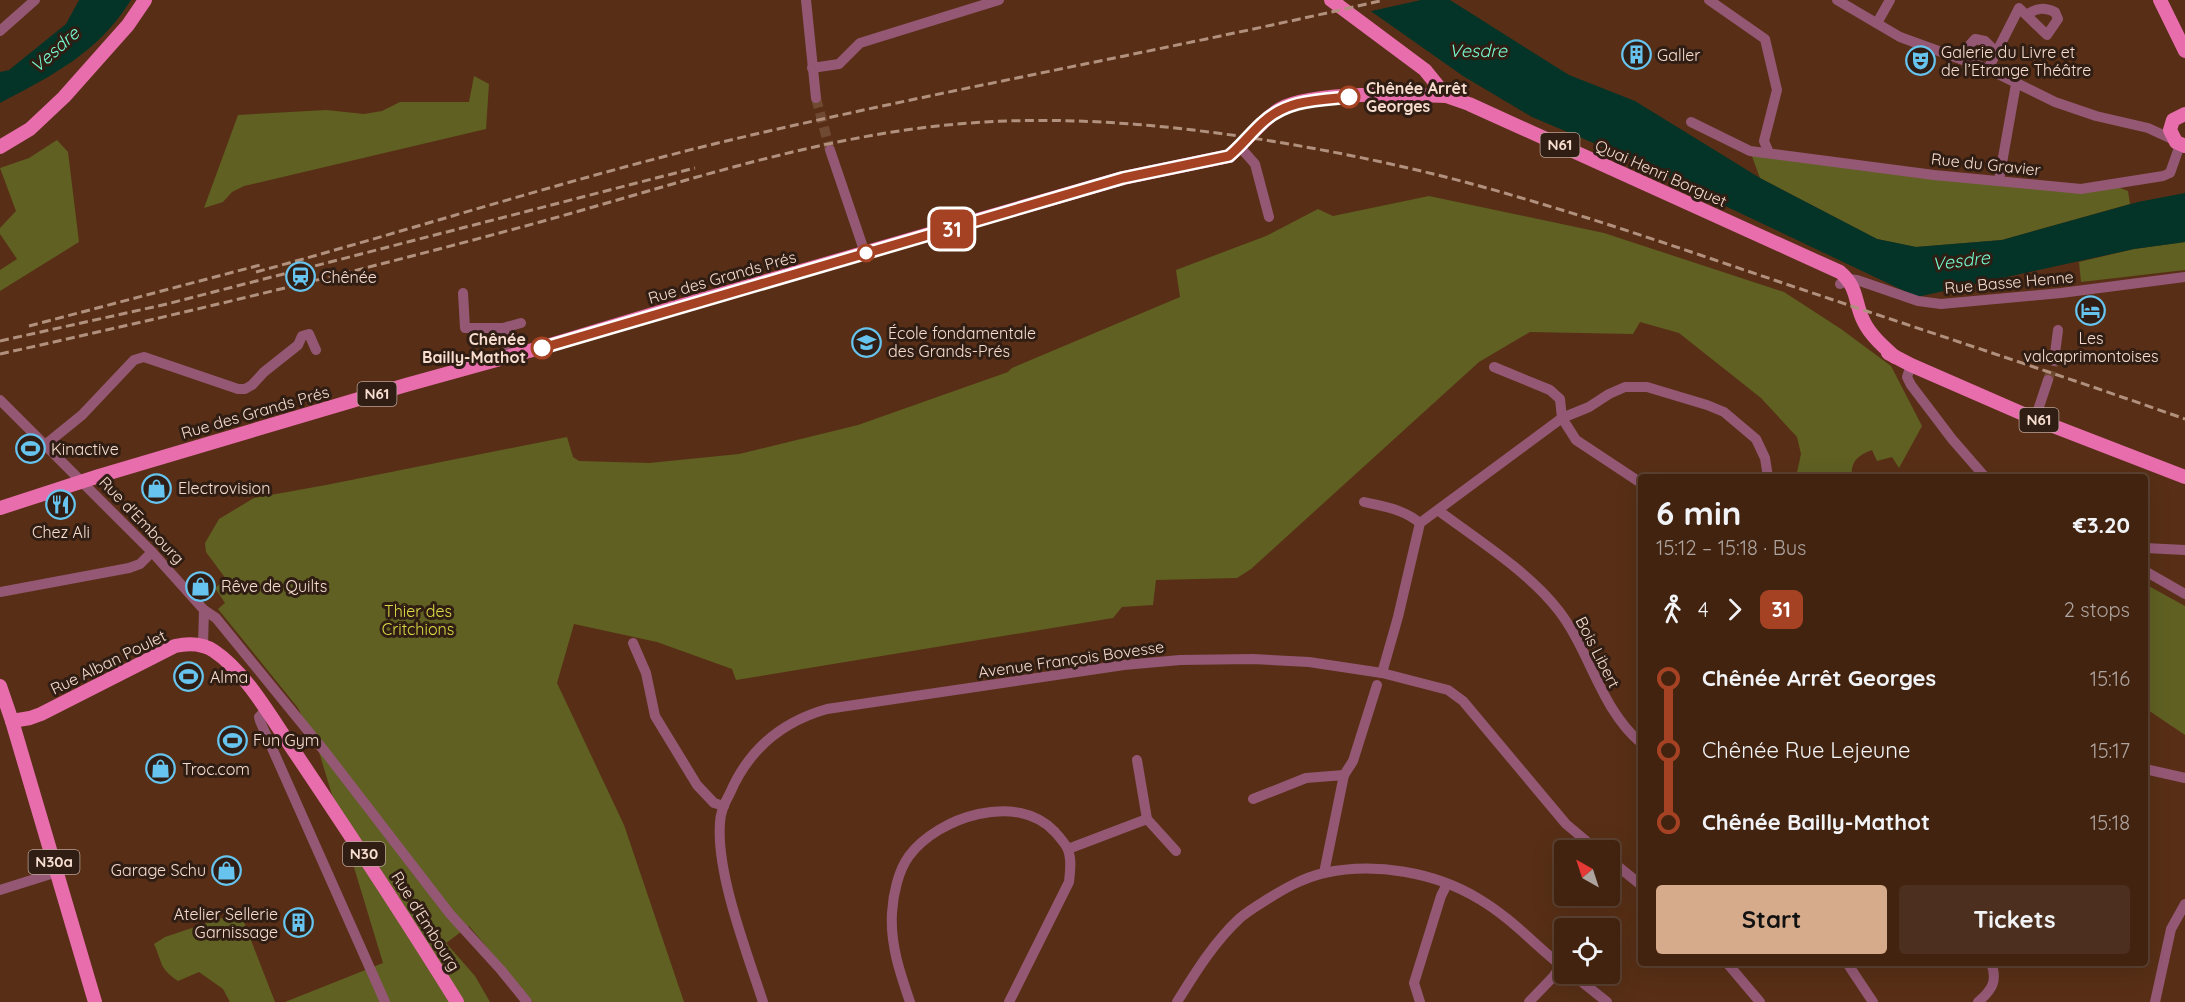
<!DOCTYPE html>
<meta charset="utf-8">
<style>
:root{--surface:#422310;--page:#4c2f1e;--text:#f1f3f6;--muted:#aea49f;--line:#5a4030;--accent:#d6ab8b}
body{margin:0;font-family:Quicksand,sans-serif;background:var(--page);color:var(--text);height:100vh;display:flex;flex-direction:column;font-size:22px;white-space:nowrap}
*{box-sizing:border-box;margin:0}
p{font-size:20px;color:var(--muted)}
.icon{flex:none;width:33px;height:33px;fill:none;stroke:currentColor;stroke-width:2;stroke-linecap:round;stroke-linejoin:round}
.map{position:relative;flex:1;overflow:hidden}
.panel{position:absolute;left:1638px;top:474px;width:510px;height:492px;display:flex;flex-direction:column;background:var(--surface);border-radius:6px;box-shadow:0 6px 24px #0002,0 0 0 2px var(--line)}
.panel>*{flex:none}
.badge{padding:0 12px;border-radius:9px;font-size:21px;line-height:39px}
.needle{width:39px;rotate:321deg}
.buttons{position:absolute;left:1554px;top:840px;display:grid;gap:12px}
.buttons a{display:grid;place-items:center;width:66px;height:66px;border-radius:6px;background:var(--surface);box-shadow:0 6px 24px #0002,0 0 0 2px var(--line);font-size:30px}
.map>.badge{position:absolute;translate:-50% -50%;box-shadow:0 0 0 3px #fff}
.legs{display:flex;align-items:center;gap:9px;height:66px;padding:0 18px;font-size:20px}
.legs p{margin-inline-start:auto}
.head{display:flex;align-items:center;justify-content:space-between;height:102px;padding:0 18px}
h1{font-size:33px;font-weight:800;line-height:45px}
.button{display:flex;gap:12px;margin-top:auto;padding:12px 18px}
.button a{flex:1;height:69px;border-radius:6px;background:var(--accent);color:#111;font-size:24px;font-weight:800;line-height:69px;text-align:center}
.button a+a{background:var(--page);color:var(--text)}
ul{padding:0 18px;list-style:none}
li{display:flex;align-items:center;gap:21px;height:72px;font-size:22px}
li i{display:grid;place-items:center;width:9px;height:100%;margin:0 8px;background:currentColor}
li i::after{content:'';width:15px;height:15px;margin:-8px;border:4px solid;border-radius:50%;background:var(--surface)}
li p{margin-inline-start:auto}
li:first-child i{background:linear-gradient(#0000 50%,currentColor 0)}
li:last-child i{background:linear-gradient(currentColor 50%,#0000 0)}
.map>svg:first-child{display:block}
.green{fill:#5f6022}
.water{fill:#033427}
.pier{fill:#582f16}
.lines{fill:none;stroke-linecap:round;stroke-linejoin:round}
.minor-tunnel{stroke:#704932;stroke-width:10;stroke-dasharray:10 5;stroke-linecap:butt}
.minor{stroke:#945875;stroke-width:10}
.major{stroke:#e86dad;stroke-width:14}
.rail{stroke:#b1917e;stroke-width:3;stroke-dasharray:9 4.5;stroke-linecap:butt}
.line-1-casing{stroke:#fff;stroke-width:14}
.line-1{stroke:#a64224;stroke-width:9}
.stop-1-dot{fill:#fff;stroke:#a64224;stroke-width:3}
.labels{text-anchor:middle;stroke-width:6;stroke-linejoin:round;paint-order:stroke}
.shield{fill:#301d13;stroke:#bba397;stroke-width:1.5}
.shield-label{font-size:15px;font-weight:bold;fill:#f7ddcf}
.poi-label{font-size:16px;fill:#f7ddcf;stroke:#301d13;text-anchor:start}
.stop-label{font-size:16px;font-weight:bold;fill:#f7ddcf;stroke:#301d13;text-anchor:start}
.street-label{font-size:16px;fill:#f7ddcf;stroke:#301d13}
.park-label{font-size:16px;fill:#dbdc45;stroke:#301d13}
.water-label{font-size:18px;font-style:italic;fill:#77fdd3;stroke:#301d13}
</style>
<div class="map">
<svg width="2185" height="1002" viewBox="0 0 2185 1002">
<rect width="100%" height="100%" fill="#582f16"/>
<g class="green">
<polygon points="474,76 489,84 486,129 244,186 232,192 223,202 204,208 238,115 326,110 364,114 382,111 400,102 469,102"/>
<polygon points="57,140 68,152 79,242 0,291 0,270 17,259 0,234 0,228 16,211 0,168 29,158"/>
<polygon points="1750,151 2081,189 2112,185 2128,191 2130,204 2002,240 1916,247 1877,239 1760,178"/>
<path d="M 1429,196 L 1604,233 L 1784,292 L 1841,329 L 1891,366 L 1922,426 L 1899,468 L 1892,457 L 1877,461 L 1872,450 C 1858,455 1850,462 1852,477 L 1796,477 L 1801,454 L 1797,437 L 1761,398 L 1679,333 L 1640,322 L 1633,334 L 1530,332 L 1479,362 L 1251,569 L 1237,578 L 1156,580 L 1153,605 L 1122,607 L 1113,618 L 736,680 L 732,669 L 657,642 L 574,624 L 557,683 L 624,825 L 684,1002 L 533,1002 L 469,926 L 446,943 L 475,976 L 490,1002 L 285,1002 L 383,963 L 319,752 L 298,708 L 218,609 L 225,603 L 215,588 L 226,579 L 206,552 L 205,543 L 219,519 L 254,498 L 326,485 L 567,437 L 573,457 L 579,461 L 649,463 L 739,454 L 858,425 L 1008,372 L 1012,368 L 1180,297 L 1176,270 L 1266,236 L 1318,209 L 1333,216 Z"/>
<polygon points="2185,242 2185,270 2081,282 2079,262 2134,249"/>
<polygon points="2145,584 2185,606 2185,735 2145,708"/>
<path d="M 240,912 L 275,1002 L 230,1002 L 223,989 L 199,972 L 178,981 C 159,968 163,964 154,944 L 165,937 Z"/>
</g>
<g class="water">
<path d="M 79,0 L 131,0 C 98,53 53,75 0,103 L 0,72 L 9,70 L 66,24 Z"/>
<polygon points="1355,0 1450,0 1569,75 1635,101 1760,178 1877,239 1916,247 2002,240 2138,202 2185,193 2185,242 2134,249 1917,297 1685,187 1643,164 1532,117 1463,76"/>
</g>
<polygon class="pier" points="1352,0 1421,0 1367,12"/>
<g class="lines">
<g class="minor-tunnel">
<polyline points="816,98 830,150"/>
<polyline points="2048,380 2054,361"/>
</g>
<g class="minor">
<polyline points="806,0 816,98"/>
<polyline points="1709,0 1765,39 1777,90 1764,141 1769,153"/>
<polyline points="1837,0 1900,37 1988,69 2055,102 2096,116 2148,128 2172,139"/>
<polyline points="1877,23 1890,0"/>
<polyline points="0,31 35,0"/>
<polyline points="1964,60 1967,48 1975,39 1985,41 1996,52"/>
<polyline points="812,68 839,64 860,43 999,0"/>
<path d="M 1988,69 L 2019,8 L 2047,35 L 2058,19 L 2055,12 C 2044,7 2037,8 2028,14"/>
<polyline points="1691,122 1750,151 1934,175 2081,189 2163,176 2170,173 2180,145"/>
<polyline points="1240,147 1255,164 1269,217"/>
<polyline points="830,150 865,253"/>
<polyline points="1999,180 2016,84"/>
<polyline points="1840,284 1848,279 1857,280 1918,301 1941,304 2061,293 2185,277"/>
<polyline points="463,293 465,328 503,328 511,356"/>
<polyline points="503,328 521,323"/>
<polyline points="2054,361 2058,330"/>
<polyline points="1911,365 1907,377 1911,385 1952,439 1985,477"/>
<polyline points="1494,367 1550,390 1560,399 1562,418 1576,440 1641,483"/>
<polyline points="0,400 152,552 204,610 216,618 326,753 450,914 501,970 527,1002"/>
<polyline points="2035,419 2048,380"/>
<polyline points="45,445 82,415 134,360 144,357 238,389 245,389 252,385 264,372 298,345 302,336 309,334 316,350"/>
<path d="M 1364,502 C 1385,507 1403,509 1420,523"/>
<path d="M 1439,511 C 1478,540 1529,572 1559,611 C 1591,653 1600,708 1641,743"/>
<polyline points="2145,548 2185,550"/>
<polyline points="2145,571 2185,594"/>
<polyline points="0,592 129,568 140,564 152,552"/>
<polyline points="633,643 646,673 655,716 697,785 714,803 724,806"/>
<polyline points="203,645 204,610"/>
<polyline points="1382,673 1398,617 1420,523 1562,418 1589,407 1609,394 1625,387 1647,387 1707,405 1724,412 1756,439 1765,458 1768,477"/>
<polyline points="266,710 259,717 260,721 385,1002"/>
<polyline points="1137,760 1147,819 1176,851"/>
<polyline points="2145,769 2185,778"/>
<polyline points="1344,775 1353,761 1377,685"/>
<polyline points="1253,799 1306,778 1344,775 1324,873"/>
<polyline points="1068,849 1147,819"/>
<polyline points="1610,860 1641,885"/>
<polyline points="0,890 57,872"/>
<polyline points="1727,963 1760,1002"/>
<polyline points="1847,963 1873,1002"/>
<polyline points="1572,974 1607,1002"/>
<path d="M 763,1002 C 747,953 716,873 720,823 C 720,813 725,802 730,793 C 749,749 781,722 827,709 L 1124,665 L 1180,660 L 1253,659 L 1309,662 L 1382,673 L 1448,690 L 1463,701 L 1566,824 L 1597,850"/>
<path d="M 910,1002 C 900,973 890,944 892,913 C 893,895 898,871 909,856 C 938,817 1017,791 1055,832 C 1059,837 1066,844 1068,850 C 1072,860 1070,872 1069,882 L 1009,1002"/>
<path d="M 1177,1002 C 1195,973 1214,942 1240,918 C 1247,912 1255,907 1263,902 C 1282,890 1302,878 1324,873 C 1375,862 1435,872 1479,899 C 1510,917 1536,946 1564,968"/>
<polyline points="1420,1002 1414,983 1441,896 1447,884"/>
<polyline points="1529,1002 1553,977 1561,965"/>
<path d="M 1978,1002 C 1992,990 1998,981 1991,963"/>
<polyline points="2155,1002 2171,929 2185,904"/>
</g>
<g class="major">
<path d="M 1331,0 L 1425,70 L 1446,96 L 1469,104 L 1840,272 C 1859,288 1854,303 1864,322 C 1871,336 1884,347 1895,357"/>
<polyline points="2160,0 2185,51"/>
<polyline points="2185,114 2173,120 2170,130 2176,142 2185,146"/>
<polyline points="0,147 30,129 64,97 128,25 145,0"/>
<polyline points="1888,353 1911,365 2035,419 2185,477"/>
<path d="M 0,508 L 99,476 L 406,385 L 547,346 L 673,308 L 1123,178 L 1229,156 C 1247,141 1260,121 1280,109 C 1311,91 1409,94 1446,96"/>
<polyline points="0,686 12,721 95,1002"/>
<path d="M 12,721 L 30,718 L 41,714 L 175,646 C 189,643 202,643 214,651 C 247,673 273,721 296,754 C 351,836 405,918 457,1002"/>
</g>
<g class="rail">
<path d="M 256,272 C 411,230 565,180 722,142 C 941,90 1164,51 1384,0"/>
<polyline points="29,326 264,264"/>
<polyline points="0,341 167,304 695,168"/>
<path d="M 0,354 C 181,314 361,271 540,222 C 682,183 821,134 970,123 C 1064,116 1159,124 1252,138 C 1342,152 1431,171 1518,197 C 1605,222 1691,252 1777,281 C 1913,327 2049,371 2185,419"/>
</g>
</g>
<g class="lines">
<defs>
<path id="line-1" d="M 542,348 L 1123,178 L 1229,156 C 1241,146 1250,134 1262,123 C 1286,100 1317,100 1349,97"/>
</defs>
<use href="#line-1" class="line-1-casing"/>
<use href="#line-1" class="line-1"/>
</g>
<defs>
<symbol id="building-ring" viewBox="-11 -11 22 22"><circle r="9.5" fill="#301d13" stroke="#66c4ef" stroke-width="1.5"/><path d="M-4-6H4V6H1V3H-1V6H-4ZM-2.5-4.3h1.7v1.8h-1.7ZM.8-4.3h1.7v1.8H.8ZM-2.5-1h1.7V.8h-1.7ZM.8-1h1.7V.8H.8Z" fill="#66c4ef"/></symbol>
<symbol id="theatre-ring" viewBox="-11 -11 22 22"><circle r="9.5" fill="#301d13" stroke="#66c4ef" stroke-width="1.5"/><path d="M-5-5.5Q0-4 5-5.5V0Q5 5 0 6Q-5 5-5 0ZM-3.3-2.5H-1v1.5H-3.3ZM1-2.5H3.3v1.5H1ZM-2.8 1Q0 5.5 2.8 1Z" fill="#66c4ef"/></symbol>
<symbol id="station-ring" viewBox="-11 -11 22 22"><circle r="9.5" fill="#301d13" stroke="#66c4ef" stroke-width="1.5"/><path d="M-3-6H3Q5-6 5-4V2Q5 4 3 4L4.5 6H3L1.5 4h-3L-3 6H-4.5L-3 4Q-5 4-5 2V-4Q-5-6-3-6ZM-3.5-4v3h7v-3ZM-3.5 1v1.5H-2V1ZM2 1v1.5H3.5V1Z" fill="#66c4ef"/></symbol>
<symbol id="hotel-ring" viewBox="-11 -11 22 22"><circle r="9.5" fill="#301d13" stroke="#66c4ef" stroke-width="1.5"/><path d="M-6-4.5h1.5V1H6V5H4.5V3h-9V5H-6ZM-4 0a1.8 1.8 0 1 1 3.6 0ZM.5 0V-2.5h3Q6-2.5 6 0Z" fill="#66c4ef"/></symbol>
<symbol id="school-ring" viewBox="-11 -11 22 22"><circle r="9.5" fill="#301d13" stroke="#66c4ef" stroke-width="1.5"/><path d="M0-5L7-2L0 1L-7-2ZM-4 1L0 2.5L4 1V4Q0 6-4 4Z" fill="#66c4ef"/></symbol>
<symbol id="stadium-ring" viewBox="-11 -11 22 22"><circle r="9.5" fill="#301d13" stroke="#66c4ef" stroke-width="1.5"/><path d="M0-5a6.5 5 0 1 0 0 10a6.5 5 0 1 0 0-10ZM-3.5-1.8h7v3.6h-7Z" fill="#66c4ef"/></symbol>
<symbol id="shop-ring" viewBox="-11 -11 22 22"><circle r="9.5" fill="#301d13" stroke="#66c4ef" stroke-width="1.5"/><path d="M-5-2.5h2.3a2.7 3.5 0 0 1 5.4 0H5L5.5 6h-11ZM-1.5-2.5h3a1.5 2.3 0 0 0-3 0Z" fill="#66c4ef"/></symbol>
<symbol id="restaurant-ring" viewBox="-11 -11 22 22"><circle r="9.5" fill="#301d13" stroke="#66c4ef" stroke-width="1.5"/><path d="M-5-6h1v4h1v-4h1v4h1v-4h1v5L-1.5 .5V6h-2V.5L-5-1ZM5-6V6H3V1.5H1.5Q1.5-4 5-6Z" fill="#66c4ef"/></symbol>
</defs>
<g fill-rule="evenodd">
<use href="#building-ring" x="1620" y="38" width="33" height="33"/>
<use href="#theatre-ring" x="1904" y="44" width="33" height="33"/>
<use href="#station-ring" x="284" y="260" width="33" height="33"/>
<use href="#hotel-ring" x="2074" y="294" width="33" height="33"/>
<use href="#school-ring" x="850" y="326" width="33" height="33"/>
<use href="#stadium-ring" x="14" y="432" width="33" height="33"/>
<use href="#shop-ring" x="140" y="472" width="33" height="33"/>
<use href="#restaurant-ring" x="44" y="488" width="33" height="33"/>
<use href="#shop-ring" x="184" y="570" width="33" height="33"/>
<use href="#stadium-ring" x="172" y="660" width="33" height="33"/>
<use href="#stadium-ring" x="216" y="724" width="33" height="33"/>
<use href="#shop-ring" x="144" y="752" width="33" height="33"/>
<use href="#shop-ring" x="210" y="854" width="33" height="33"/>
<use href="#building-ring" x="282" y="906" width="33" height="33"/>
</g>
<g class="stop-1-dot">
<circle cx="1349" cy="97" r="10"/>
<circle cx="866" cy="253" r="8"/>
<circle cx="542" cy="348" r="10"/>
</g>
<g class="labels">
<g class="shield">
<rect x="1540.5" y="133" width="39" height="24" rx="4.5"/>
<rect x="357.5" y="382" width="39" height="24" rx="4.5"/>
<rect x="2019.5" y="408" width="39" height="24" rx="4.5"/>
<rect x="343" y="842" width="42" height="24" rx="4.5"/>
<rect x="28.5" y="850" width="51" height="24" rx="4.5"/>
</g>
<g class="shield-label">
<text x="1560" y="150">N61</text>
<text x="377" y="399">N61</text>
<text x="2039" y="425">N61</text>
<text x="364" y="859">N30</text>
<text x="54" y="867">N30a</text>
</g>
<g class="poi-label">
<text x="1941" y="58">Galerie du Livre et<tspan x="1941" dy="18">de l’Etrange Théâtre</tspan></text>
<text x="1657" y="61">Galler</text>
<text x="321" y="283">Chênée</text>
<text x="888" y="339">École fondamentale<tspan x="888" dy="18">des Grands-Prés</tspan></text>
<text x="2091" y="344" text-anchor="middle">Les<tspan x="2091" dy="18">valcaprimontoises</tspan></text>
<text x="51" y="455">Kinactive</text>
<text x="178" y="494">Electrovision</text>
<text x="61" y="538" text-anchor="middle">Chez Ali</text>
<text x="221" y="592">Rêve de Quilts</text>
<text x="210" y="683">Alma</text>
<text x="253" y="746">Fun Gym</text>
<text x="182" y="775">Troc.com</text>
<text x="206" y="876" text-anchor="end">Garage Schu</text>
<text x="278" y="920" text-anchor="end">Atelier Sellerie<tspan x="278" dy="18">Garnissage</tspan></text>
</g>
<g class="stop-label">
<text x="1366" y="94">Chênée Arrêt<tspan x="1366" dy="18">Georges</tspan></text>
<text x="526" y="345" text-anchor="end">Chênée<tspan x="526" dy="18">Bailly-Mathot</tspan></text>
</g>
<g class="street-label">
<text transform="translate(1986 164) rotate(6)" y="6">Rue du Gravier</text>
<text transform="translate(1661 173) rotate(24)" y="6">Quai Henri Borguet</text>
<text transform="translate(722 277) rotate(-16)" y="6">Rue des Grands Prés</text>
<text transform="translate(2009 282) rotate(-5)" y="6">Rue Basse Henne</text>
<text transform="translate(255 412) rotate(-16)" y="6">Rue des Grands Prés</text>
<text transform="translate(142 520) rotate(46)" y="6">Rue d'Embourg</text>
<text transform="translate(1598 652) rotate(63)" y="6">Bois Libert</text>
<text transform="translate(1071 659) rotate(-8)" y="6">Avenue François Bovesse</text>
<text transform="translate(108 662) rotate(-26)" y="6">Rue Alban Poulet</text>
<text transform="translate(426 921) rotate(58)" y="6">Rue d'Embourg</text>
</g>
<g class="park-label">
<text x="418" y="617">Thier des<tspan x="418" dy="18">Critchions</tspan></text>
</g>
<g class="water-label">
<text transform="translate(55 50) rotate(-42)" y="6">Vesdre</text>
<text x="1478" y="57">Vesdre</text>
<text transform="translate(1961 261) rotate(-7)" y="6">Vesdre</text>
</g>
</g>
</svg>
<div class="buttons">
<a><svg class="needle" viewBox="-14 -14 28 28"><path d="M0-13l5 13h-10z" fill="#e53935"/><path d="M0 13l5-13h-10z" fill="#aea49f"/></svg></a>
<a><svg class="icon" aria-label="locate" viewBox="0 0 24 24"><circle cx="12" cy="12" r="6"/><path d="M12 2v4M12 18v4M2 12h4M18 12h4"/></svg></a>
</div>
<b class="badge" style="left:952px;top:229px;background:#a64224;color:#fff">31</b>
<section class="panel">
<div class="head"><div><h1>6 min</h1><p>15:12 – 15:18 · Bus</p></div><b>€3.20</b></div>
<div class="legs"><svg class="icon" aria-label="walk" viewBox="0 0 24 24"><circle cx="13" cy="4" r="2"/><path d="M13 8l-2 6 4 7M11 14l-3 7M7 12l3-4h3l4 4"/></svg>4<svg class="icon" aria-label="forward" viewBox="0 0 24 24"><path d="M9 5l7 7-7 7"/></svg><b class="badge" style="background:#a64224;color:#fff">31</b><p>2 stops</p></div>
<ul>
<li><i style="color:#a64224"></i><b>Chênée Arrêt Georges</b><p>15:16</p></li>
<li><i style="color:#a64224"></i><span>Chênée Rue Lejeune</span><p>15:17</p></li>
<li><i style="color:#a64224"></i><b>Chênée Bailly-Mathot</b><p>15:18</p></li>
</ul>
<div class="button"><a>Start</a><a>Tickets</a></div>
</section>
</div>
